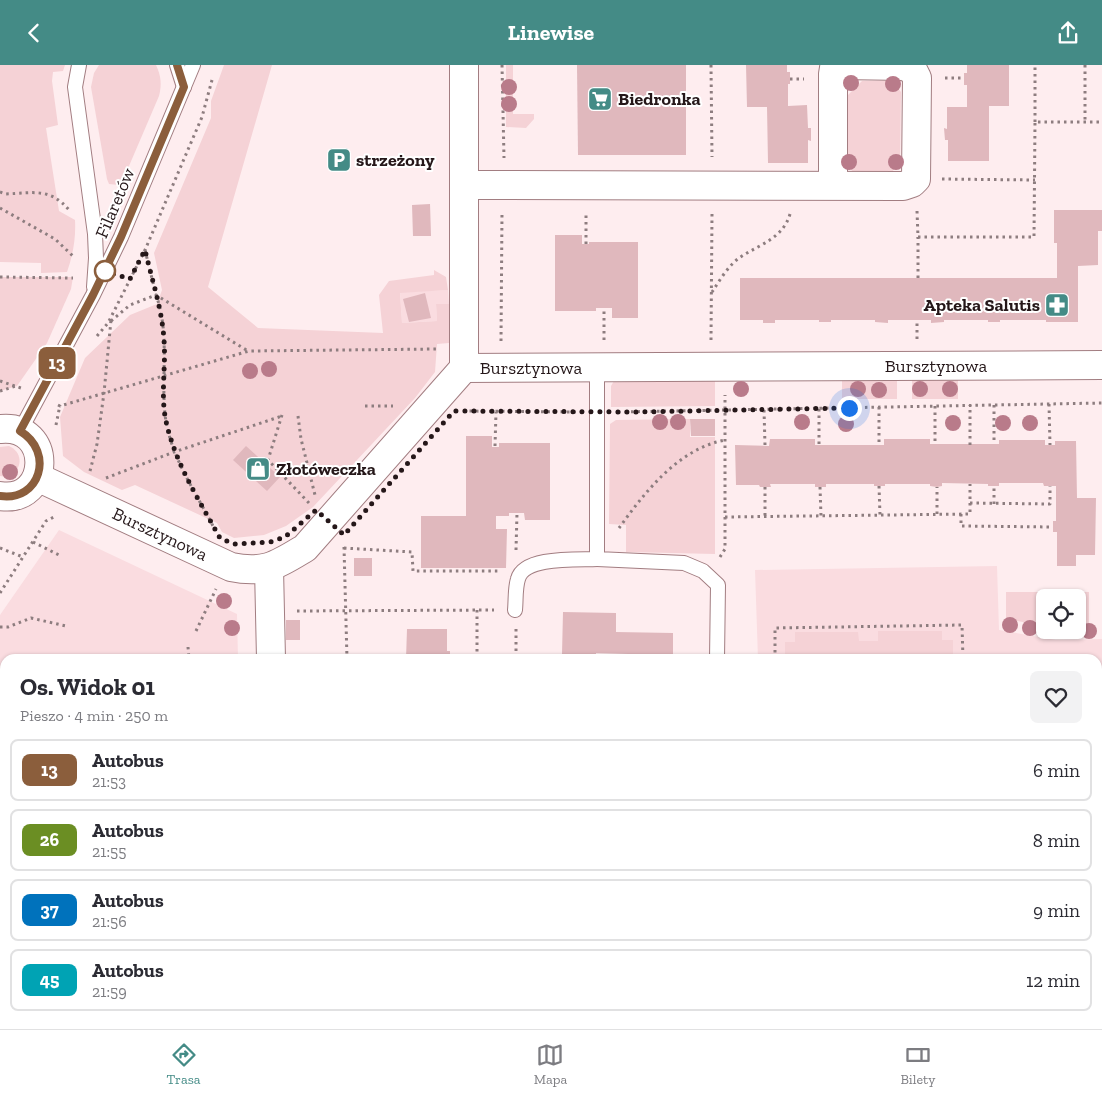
<!DOCTYPE html>
<html lang="pl">
<meta charset="utf-8">
<style>
:root{--surface:#fff;--page:#f2f2f3;--text:#2b2b33;--muted:#7c7c81;--line:#e1e1e2;--accent:#448b86}
body{margin:0;font-family:"Zilla Slab",serif;background:var(--page);color:var(--text);height:100vh;display:flex;flex-direction:column;font-size:19px;white-space:nowrap}
*{box-sizing:border-box;margin:0}
p{font-size:16px;color:var(--muted)}
.icon{flex:none;width:28px;height:28px;fill:none;stroke:currentColor;stroke-width:2;stroke-linecap:round;stroke-linejoin:round}
.map{position:relative;flex:1;overflow:hidden}
.side{position:absolute;left:0px;top:589px;width:1102px;height:376px;display:flex;flex-direction:column;background:var(--surface);border-radius:15px 15px 0 0;box-shadow:0 1px 4px #0004}
.side>*{flex:none}
.badge{padding:0 10px;border-radius:8px;font-size:18px;line-height:32px}
.fabs{position:absolute;left:1036px;top:524px;display:grid;gap:10px}
.fabs a{display:grid;place-items:center;width:50px;height:50px;border-radius:8px;background:var(--surface);box-shadow:0 1px 4px #0004;font-size:25px}
.you{position:absolute;width:25px;height:25px;margin:-12px;border:4px solid #fff;border-radius:50%;background:#1a73e8;box-shadow:0 0 0 8px #1a73e833}
.map>.badge{position:absolute;translate:-50% -50%;box-shadow:0 0 0 2px #fff}
.round{display:grid;place-items:center;flex:none;width:52px;height:52px;border-radius:8px;background:var(--page)}
.summary{display:flex;align-items:center;justify-content:space-between;height:85px;padding:0 20px}
h1{font-size:24px;font-weight:700;line-height:38px}
ul{padding:0;list-style:none}
li{display:flex;align-items:center;gap:15px;height:62px;margin:0 10px 8px;padding:0 10px;border:2px solid var(--line);border-radius:8px}
li div{flex:1}
li b{display:block;font-size:19px}
li em{font-style:normal}
li .badge{min-width:55px;font-weight:700;text-align:center}
header{display:flex;justify-content:space-between;align-items:center;height:65px;padding:0 20px;background:var(--accent);color:#fff;font-size:22px;font-weight:700}
.tabs{display:flex;justify-content:space-around;align-items:center;height:70px;border-top:1px solid var(--line);background:var(--surface);font-size:14px;color:var(--muted)}
.tabs a{display:grid;justify-items:center;gap:2px}
.tabs .active{color:var(--accent)}
.map>svg:first-child{display:block}
.built{fill:#fadce0}
.green{fill:#f5d2d6}
.building{fill:#e0b8bd}
.lines{fill:none;stroke-linecap:round;stroke-linejoin:round}
.service-casing{stroke:#a27d81;stroke-width:16}
.minor-casing{stroke:#a27d81;stroke-width:30}
.tertiary-casing{stroke:#a27d81;stroke-width:30}
.path{stroke:#8d7d7f;stroke-width:3;stroke-dasharray:2.5 4;stroke-linecap:butt}
.service{stroke:#fff;stroke-width:14}
.minor{stroke:#fff;stroke-width:28}
.tertiary{stroke:#fff;stroke-width:28}
.tree{fill:#b97b8a}
.line-casing{stroke:#fff;stroke-width:11}
.line{stroke:#8b5e3c;stroke-width:8}
.walk{stroke:#251719;stroke-width:5;stroke-dasharray:0 9}
.stop-dot{fill:#fff;stroke:#8b5e3c;stroke-width:2.5}
.labels{text-anchor:middle;stroke-width:4;stroke-linejoin:round;paint-order:stroke}
.poi-label{font-size:18px;font-weight:bold;fill:#251719;stroke:#fff;text-anchor:start}
.street-label{font-size:18px;fill:#251719;stroke:#fff}
</style>
<header><svg class="icon" aria-label="back" viewBox="0 0 24 24"><path d="M15 5l-7 7 7 7"/></svg>Linewise<svg class="icon" aria-label="share" viewBox="0 0 24 24"><path d="M12 15V3M7 8l5-5 5 5M5 13v7h14v-7"/></svg></header>
<div class="map">
<svg width="1102" height="964" viewBox="0 0 1102 964">
<rect width="100%" height="100%" fill="#feedef"/>
<g class="built">
<polygon points="448,225 449,239 436,239 437,256 402,258 400,227"/>
<polygon points="59,465 237,549 238,594 5,594 5,792 0,792 0,550"/>
<polygon points="997,501 999,565 1056,575 1102,574 1102,964 771,964 771,960 1098,960 1098,594 758,594 755,505"/>
</g>
<g class="green">
<path d="M 0,0 L 65,0 L 63,6 L 53,7 L 52,16 L 58,60 L 46,63 L 59,146 L 75,155 C 76,173 73,190 67,207 L 41,208 L 41,198 L 0,197 Z"/>
<path d="M 99,0 L 156,0 C 161,11 162,19 159,31 L 123,115 L 119,120 L 109,119 L 107,114 L 91,22 L 94,8 Z"/>
<polygon points="224,0 272,0 208,222 258,263 383,268 379,230 389,216 434,210 434,205 446,212 448,225 400,228 402,258 437,256 436,239 449,239 449,278 437,279 435,307 415,333 313,442 286,461 264,470 234,473 222,467 217,458 135,420 122,425 84,407 63,391 60,352 85,293 130,250 157,239 162,225 154,188 211,53 211,36"/>
<polygon points="506,0 513,0 513,49 534,49 534,54 526,63 506,62"/>
<polygon points="862,16 893,16 901,27 900,100 890,108 855,108 844,99 846,32"/>
<polygon points="0,212 73,212 71,224 47,278 17,321 0,326"/>
<polygon points="842,314 897,315 897,334 842,334"/>
<rect x="912" y="315" width="46" height="19"/>
<polygon points="614,316 715,316 715,341 611,342 611,321"/>
<polygon points="690,354 690,372 715,372 715,489 626,487 626,460 609,459 610,359 616,355"/>
<path d="M 9,381 C 22,387 23,401 12,410 L 7,412 L 0,411 L 0,382 Z"/>
<polygon points="1006,527 1089,527 1089,563 1078,563 1078,532 1045,532 1045,561 1006,554"/>
<polygon points="878,566 942,566 942,575 953,575 953,594 785,594 785,577 795,577 795,567 858,567 859,576 878,576"/>
<polygon points="0,792 5,792 5,960 773,960 773,964 0,964"/>
<rect x="796" y="960" width="165" height="4"/>
<rect x="971" y="960" width="27" height="4"/>
</g>
<g class="building">
<polygon points="577,0 686,0 686,90 578,90"/>
<polygon points="746,0 787,0 787,7 790,7 790,19 788,19 788,41 807,40 808,63 811,63 811,76 808,75 808,98 768,98 767,42 747,42"/>
<polygon points="967,0 1009,0 1009,41 989,41 989,96 948,96 948,75 945,75 944,63 947,64 947,42 967,42 967,20 964,20 964,8 967,8"/>
<polygon points="430,139 431,171 413,171 412,140"/>
<polygon points="1054,145 1102,145 1102,166 1098,166 1098,200 1078,201 1078,257 1046,257 1046,255 1000,255 1000,257 988,257 988,255 944,255 944,257 931,258 931,255 888,255 888,258 875,257 875,255 831,255 831,257 819,257 819,255 775,255 775,258 763,258 763,255 740,255 740,213 1057,213 1057,178 1054,178"/>
<polygon points="555,170 582,170 582,179 589,179 589,177 638,177 638,253 612,253 612,243 596,243 596,246 555,246"/>
<polygon points="425,228 431,253 409,257 403,234"/>
<polygon points="690,354 715,354 715,371 691,371"/>
<polygon points="466,371 492,371 492,382 499,382 499,378 550,378 550,455 525,455 524,448 509,448 509,451 496,451 496,464 507,464 506,503 421,503 421,451 466,451"/>
<polygon points="770,374 815,374 815,380 884,380 884,374 930,374 930,379 999,379 999,375 1045,375 1045,380 1055,380 1055,376 1076,376 1077,433 1096,433 1095,490 1076,490 1076,501 1057,501 1057,467 1053,467 1053,456 1056,456 1056,421 1044,421 1043,418 999,418 999,421 988,421 988,419 942,418 942,421 937,422 930,421 930,419 885,419 885,421 874,421 874,419 826,419 826,422 815,422 815,419 770,419 771,422 760,422 759,420 736,420 735,380 769,381"/>
<polygon points="246,381 280,412 267,426 233,395"/>
<rect x="354" y="493" width="18" height="18"/>
<polygon points="563,547 616,548 616,567 673,568 673,589 671,589 671,594 628,594 628,589 596,588 596,592 584,592 584,589 562,589"/>
<rect x="286" y="555" width="14" height="20"/>
<polygon points="407,564 447,564 447,586 450,586 450,594 406,594"/>
</g>
<g class="lines">
<defs>
<g id="service">
<polyline points="79,0 75,22 95,169 96,193 94,222"/>
<polyline points="177,0 184,22"/>
<polyline points="597,303 597,494 684,498 703,506 718,520 717,594"/>
<polyline points="20,366 93,230 121,172 193,0"/>
<path d="M 515,545 C 516,535 515,523 518,514 C 524,491 578,495 597,494"/>
<polyline points="1101,783 1102,783"/>
</g>
<g id="minor">
<polyline points="464,0 464,303"/>
<polyline points="465,120 903,121 912,118 916,114 917,13 913,5 904,1 842,0 834,3 833,9 833,120"/>
<path d="M 37,412 L 231,502 C 265,509 277,500 305,483 L 464,303 L 1102,300"/>
<polyline points="269,503 271,594"/>
</g>
<path id="tertiary" d="M 0,364 C 54,358 51,439 0,431"/>
</defs>
<use href="#service" class="service-casing"/>
<use href="#minor" class="minor-casing"/>
<use href="#tertiary" class="tertiary-casing"/>
<g class="path">
<polyline points="502,0 504,93"/>
<polyline points="711,0 712,92"/>
<polyline points="1085,0 1085,57"/>
<polyline points="945,13 964,13"/>
<polyline points="790,14 804,14"/>
<polyline points="1035,57 1035,0"/>
<polyline points="942,114 1035,115"/>
<path d="M 0,127 L 5,129 C 34,128 50,122 70,146"/>
<polyline points="0,143 55,174 75,193"/>
<polyline points="917,146 918,172 1034,172 1035,57 1102,57"/>
<polyline points="586,179 586,147"/>
<polyline points="145,185 156,230 248,286"/>
<polyline points="0,212 73,213"/>
<polyline points="918,213 918,172"/>
<path d="M 712,227 C 720,215 729,199 742,191 C 761,179 783,173 790,149"/>
<path d="M 111,256 L 130,240 L 156,230 C 170,268 161,309 165,349 C 169,389 195,426 213,461"/>
<polyline points="97,271 108,258 145,185 202,52 212,15"/>
<polyline points="917,274 917,255"/>
<polyline points="604,275 604,243"/>
<polyline points="711,275 712,149"/>
<polyline points="501,276 502,147"/>
<polyline points="0,316 21,323"/>
<polyline points="0,326 16,321"/>
<polyline points="1049,339 1050,380"/>
<polyline points="58,340 60,341 249,286 436,284"/>
<polyline points="994,340 994,379"/>
<polyline points="365,341 393,341"/>
<polyline points="935,341 935,379"/>
<polyline points="879,342 879,380"/>
<polyline points="819,344 819,380"/>
<polyline points="764,345 765,380"/>
<polyline points="463,346 576,347"/>
<polyline points="618,347 1102,338"/>
<polyline points="282,350 268,395 309,438"/>
<polyline points="298,351 301,374 315,430"/>
<polyline points="56,360 60,340"/>
<polyline points="970,380 970,340"/>
<polyline points="495,381 496,347"/>
<polyline points="90,406 97,379 104,328 111,255"/>
<polyline points="106,413 174,387 282,351"/>
<polyline points="879,421 880,450"/>
<polyline points="765,422 765,451"/>
<polyline points="820,422 821,451"/>
<polyline points="970,438 1050,439 1050,421"/>
<polyline points="994,439 994,421"/>
<polyline points="937,449 937,422"/>
<polyline points="961,449 961,461 1053,462"/>
<polyline points="725,452 970,449 970,419"/>
<path d="M 619,463 C 645,427 678,384 725,375"/>
<polyline points="33,477 59,490"/>
<polyline points="344,482 347,594"/>
<polyline points="0,483 23,492"/>
<polyline points="344,483 412,487 413,506 499,506"/>
<polyline points="516,485 517,448"/>
<polyline points="720,492 725,484 725,330"/>
<polyline points="0,528 46,456 56,451"/>
<polyline points="477,545 477,594"/>
<polyline points="297,546 494,545"/>
<polyline points="0,562 8,562 31,553 66,561"/>
<polyline points="516,564 516,594"/>
<polyline points="196,566 216,524"/>
<polyline points="188,582 189,594"/>
<polyline points="450,592 477,592"/>
<polyline points="590,594 590,592"/>
<polyline points="775,594 775,563 962,560 963,594"/>
<polyline points="1098,640 1102,640"/>
<polyline points="0,818 5,819"/>
<polyline points="0,845 5,846"/>
<polyline points="220,960 225,964"/>
<polyline points="248,960 252,964"/>
<polyline points="730,960 730,964"/>
<polyline points="781,960 781,964"/>
<polyline points="1002,960 1002,964"/>
<polyline points="1023,960 1023,964"/>
<polyline points="228,964 232,960"/>
</g>
<use href="#service" class="service"/>
<use href="#minor" class="minor"/>
<use href="#tertiary" class="tertiary"/>
</g>
<g class="tree">
<circle cx="851" cy="18" r="8"/>
<circle cx="893" cy="19" r="8"/>
<circle cx="509" cy="22" r="8"/>
<circle cx="509" cy="39" r="8"/>
<circle cx="849" cy="97" r="8"/>
<circle cx="896" cy="97" r="8"/>
<circle cx="269" cy="304" r="8"/>
<circle cx="250" cy="306" r="8"/>
<circle cx="741" cy="324" r="8"/>
<circle cx="858" cy="324" r="8"/>
<circle cx="920" cy="324" r="8"/>
<circle cx="950" cy="324" r="8"/>
<circle cx="879" cy="325" r="8"/>
<circle cx="660" cy="357" r="8"/>
<circle cx="678" cy="357" r="8"/>
<circle cx="802" cy="357" r="8"/>
<circle cx="953" cy="358" r="8"/>
<circle cx="1003" cy="358" r="8"/>
<circle cx="1030" cy="358" r="8"/>
<circle cx="846" cy="359" r="8"/>
<circle cx="10" cy="407" r="8"/>
<circle cx="224" cy="536" r="8"/>
<circle cx="1010" cy="560" r="8"/>
<circle cx="232" cy="563" r="8"/>
<circle cx="1030" cy="563" r="8"/>
<circle cx="1089" cy="566" r="8"/>
</g>
<g class="lines">
<defs>
<path id="line" d="M 0,431 C 40,437 55,387 20,366 L 93,230 L 121,172 L 184,22 L 177,0"/>
</defs>
<use href="#line" class="line-casing"/>
<use href="#line" class="line"/>
<path class="walk" d="M 105,206 L 130,214 L 145,185 C 152,215 162,244 164,275 C 166,300 161,326 165,351 C 173,395 199,435 220,473 L 234,479 L 270,477 L 285,472 L 316,445 L 344,470 L 454,346 L 634,347 L 849,343"/>
</g>
<defs>
<symbol id="supermarket-square" viewBox="-11 -11 22 22"><rect x="-9" y="-9" width="18" height="18" rx="4" fill="#448b86" stroke="#fff"/><path d="M-6-5.5h2.5l.6 2H6L4.5 2H-2.5L-4.4-4H-6ZM-1.5 3.2a1.3 1.3 0 1 0 .1 0ZM3 3.2a1.3 1.3 0 1 0 .1 0Z" fill="#fff"/></symbol>
<symbol id="parking-square" viewBox="-11 -11 22 22"><rect x="-9" y="-9" width="18" height="18" rx="4" fill="#448b86" stroke="#fff"/><path d="M-3.5-5.5H1a3.5 3.5 0 0 1 0 7H-1V5.5H-3.5ZM-1-3.4V-.6H.8a1.4 1.4 0 0 0 0-2.8Z" fill="#fff"/></symbol>
<symbol id="pharmacy-square" viewBox="-11 -11 22 22"><rect x="-9" y="-9" width="18" height="18" rx="4" fill="#448b86" stroke="#fff"/><path d="M-2-6h4v4h4v4h-4v4h-4v-4h-4v-4h4Z" fill="#fff"/></symbol>
<symbol id="shop-square" viewBox="-11 -11 22 22"><rect x="-9" y="-9" width="18" height="18" rx="4" fill="#448b86" stroke="#fff"/><path d="M-5-2.5h2.3a2.7 3.5 0 0 1 5.4 0H5L5.5 6h-11ZM-1.5-2.5h3a1.5 2.3 0 0 0-3 0Z" fill="#fff"/></symbol>
</defs>
<g fill-rule="evenodd">
<use href="#supermarket-square" x="586" y="20" width="28" height="28"/>
<use href="#parking-square" x="325" y="81" width="28" height="28"/>
<use href="#pharmacy-square" x="1043" y="226" width="28" height="28"/>
<use href="#shop-square" x="244" y="390" width="28" height="28"/>
</g>
<circle class="stop-dot" cx="105" cy="206" r="10"/>
<g class="labels">
<g class="poi-label">
<text x="618" y="40">Biedronka</text>
<text x="356" y="101">strzeżony</text>
<text x="1040" y="246" text-anchor="end">Apteka Salutis</text>
<text x="276" y="410">Złotóweczka</text>
</g>
<g class="street-label">
<text transform="translate(115 138) rotate(-67)" y="6">Filaretów</text>
<text x="936" y="307">Bursztynowa</text>
<text x="531" y="309">Bursztynowa</text>
<text transform="translate(160 469) rotate(25)" y="6">Bursztynowa</text>
</g>
</g>
</svg>
<div class="fabs">
<a><svg class="icon" aria-label="locate" viewBox="0 0 24 24"><circle cx="12" cy="12" r="6"/><path d="M12 2v4M12 18v4M2 12h4M18 12h4"/></svg></a>
</div>
<div class="you" style="left:849px;top:343px"></div>
<b class="badge" style="left:57px;top:298px;background:#8b5e3c;color:#fff">13</b>
<section class="side">
<div class="summary"><div><h1>Os. Widok 01</h1><p>Pieszo · 4 min · 250 m</p></div><a class="round"><svg class="icon" aria-label="heart" viewBox="0 0 24 24"><path d="M12 20l-8-8c-3-5 5-10 8-4 3-6 11-1 8 4z"/></svg></a></div>
<ul>
<li><span class="badge" style="background:#8b5e3c;color:#fff">13</span><div><b>Autobus</b><p>21:53</p></div><em>6 min</em></li>
<li><span class="badge" style="background:#6b8e23;color:#fff">26</span><div><b>Autobus</b><p>21:55</p></div><em>8 min</em></li>
<li><span class="badge" style="background:#0072bc;color:#fff">37</span><div><b>Autobus</b><p>21:56</p></div><em>9 min</em></li>
<li><span class="badge" style="background:#00a3b4;color:#fff">45</span><div><b>Autobus</b><p>21:59</p></div><em>12 min</em></li>
</ul>
</section>
</div>
<nav class="tabs">
<a class="active"><svg class="icon" aria-label="directions" viewBox="0 0 24 24"><path d="M12 3l9 9-9 9-9-9zM9 14v-3h6M13 9l2 2-2 2"/></svg>Trasa</a>
<a><svg class="icon" aria-label="map" viewBox="0 0 24 24"><path d="M3 6l6-2 6 2 6-2v14l-6 2-6-2-6 2zM9 4v14M15 6v14"/></svg>Mapa</a>
<a><svg class="icon" aria-label="tickets" viewBox="0 0 24 24"><path d="M3 7h18v10H3zM15 7v10"/></svg>Bilety</a>
</nav>
